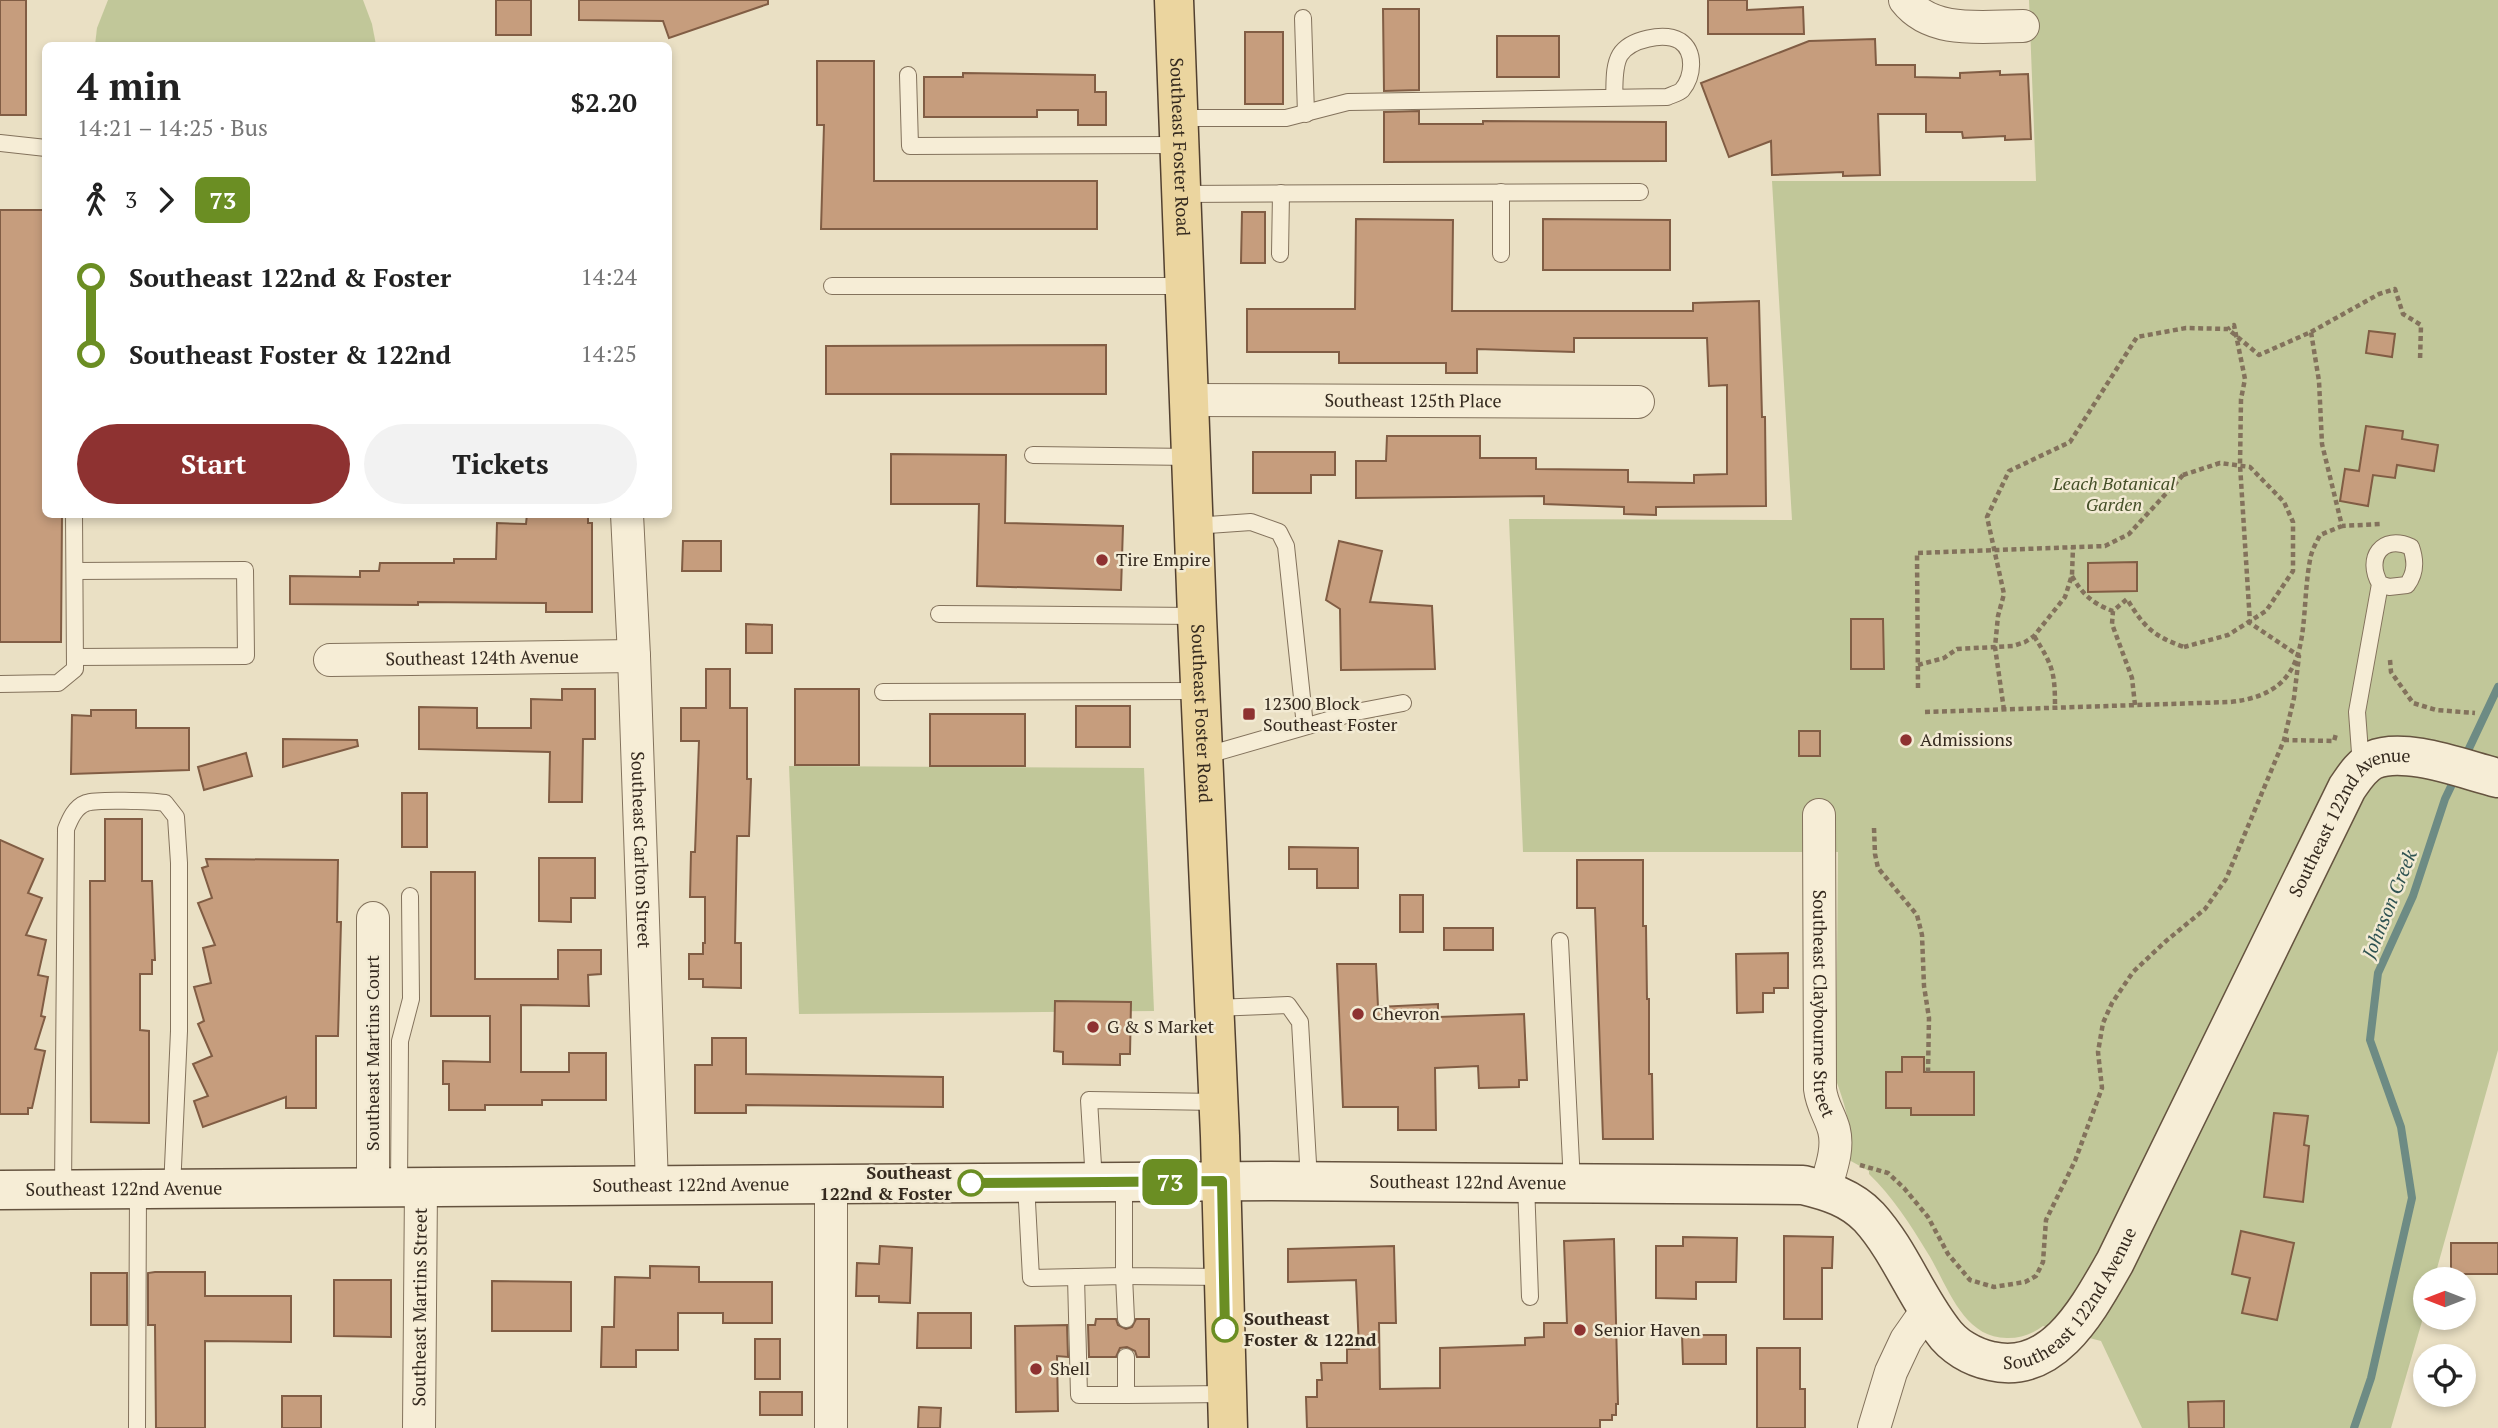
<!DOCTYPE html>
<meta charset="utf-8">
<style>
:root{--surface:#fff;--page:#f2f2f2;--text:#222;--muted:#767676;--accent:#8e3231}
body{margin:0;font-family:"PT Serif",serif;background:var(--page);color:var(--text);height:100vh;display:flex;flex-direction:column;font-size:26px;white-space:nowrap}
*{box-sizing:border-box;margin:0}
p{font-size:23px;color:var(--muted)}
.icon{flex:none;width:38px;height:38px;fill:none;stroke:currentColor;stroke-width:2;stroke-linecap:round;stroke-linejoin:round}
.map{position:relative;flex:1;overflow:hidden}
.panel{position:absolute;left:42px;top:42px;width:630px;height:476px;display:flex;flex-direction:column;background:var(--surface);border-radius:10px;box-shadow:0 4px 10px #0003}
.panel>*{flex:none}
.badge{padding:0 14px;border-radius:10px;font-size:24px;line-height:46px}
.needle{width:46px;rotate:270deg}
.fabs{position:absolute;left:2413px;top:1267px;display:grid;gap:14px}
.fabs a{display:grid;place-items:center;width:63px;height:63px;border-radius:50%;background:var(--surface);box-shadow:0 4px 10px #0003;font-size:35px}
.map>.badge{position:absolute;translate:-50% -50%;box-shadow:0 0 0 4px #fff}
.legs{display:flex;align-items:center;gap:10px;height:77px;padding:0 35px;font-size:23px}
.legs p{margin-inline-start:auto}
.headline{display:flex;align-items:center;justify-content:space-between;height:119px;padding:0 35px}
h1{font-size:38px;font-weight:700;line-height:52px}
.cta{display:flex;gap:14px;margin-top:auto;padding:14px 35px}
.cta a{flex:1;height:80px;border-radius:42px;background:var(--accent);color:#fff;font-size:28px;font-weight:700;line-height:80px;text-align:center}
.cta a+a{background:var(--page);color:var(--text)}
ul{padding:0 35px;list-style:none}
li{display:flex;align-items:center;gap:24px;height:77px;font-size:26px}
li i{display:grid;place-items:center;width:10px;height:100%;margin:0 9px;background:currentColor}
li i::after{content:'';width:18px;height:18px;margin:-9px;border:5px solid;border-radius:50%;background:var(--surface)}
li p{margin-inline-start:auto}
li:first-child i{background:linear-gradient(#0000 50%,currentColor 0)}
li:last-child i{background:linear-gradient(currentColor 50%,#0000 0)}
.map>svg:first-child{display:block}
.green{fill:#c1c799}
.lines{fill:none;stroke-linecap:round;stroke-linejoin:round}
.stream{stroke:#6d8b84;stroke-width:8}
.building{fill:#c69d7d;stroke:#815d44;stroke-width:2}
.lane-casing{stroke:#83725c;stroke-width:18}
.street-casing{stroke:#83725c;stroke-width:34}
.secondary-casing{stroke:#65533f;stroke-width:41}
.primary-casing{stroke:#524030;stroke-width:41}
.path{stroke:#83725c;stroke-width:4.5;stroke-dasharray:5 3.5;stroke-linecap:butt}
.lane{stroke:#f6edd6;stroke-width:16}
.street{stroke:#f6edd6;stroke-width:32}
.secondary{stroke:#f6edd6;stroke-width:38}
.primary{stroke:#ebd59f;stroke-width:38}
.path-bridge{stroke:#83725c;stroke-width:4.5;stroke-dasharray:5 3.5;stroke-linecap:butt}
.line-1-casing{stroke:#fff;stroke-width:16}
.line-1{stroke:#6b8e23;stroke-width:10}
.poi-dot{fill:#8e3231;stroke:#f2ead3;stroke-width:2.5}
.stop-1-dot{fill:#fff;stroke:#6b8e23;stroke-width:3.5}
.labels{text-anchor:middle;stroke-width:5;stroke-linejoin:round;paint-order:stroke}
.street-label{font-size:18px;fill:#352a1f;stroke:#f2ead3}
.park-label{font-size:18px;font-style:italic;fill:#444f27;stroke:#f2ead3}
.poi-label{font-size:18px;fill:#352a1f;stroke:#f2ead3;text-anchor:start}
.stop-label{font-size:18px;font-weight:bold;fill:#352a1f;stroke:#f2ead3;text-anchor:end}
.water-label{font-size:19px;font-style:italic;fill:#2f5352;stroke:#f2ead3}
</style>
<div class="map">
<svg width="2498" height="1428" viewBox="0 0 2498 1428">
<rect width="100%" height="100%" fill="#eae0c4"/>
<g class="green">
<polygon points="108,0 363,0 372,24 376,45 95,45 97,28"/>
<path d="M 2029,0 L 2498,0 L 2498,1050 L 2434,1279 L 2426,1279 L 2425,1311 L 2391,1428 L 2142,1428 L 2101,1341 L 2043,1326 C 2032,1334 2021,1338 2008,1338 C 1962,1339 1947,1283 1927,1252 C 1910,1224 1892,1196 1869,1174 L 1869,1171 L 1849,1160 C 1853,1130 1846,1108 1836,1080 L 1838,852 L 1523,852 L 1509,519 L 1792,520 L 1772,181 L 2036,181 Z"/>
<polygon points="789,766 1144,768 1154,1011 799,1014"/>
</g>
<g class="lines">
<g class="stream">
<polyline points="2465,757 2498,687"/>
<polyline points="2354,1428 2371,1378 2412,1198 2401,1127 2370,1040 2378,973 2413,896 2445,799 2455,778"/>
</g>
</g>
<g class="building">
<rect x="0" y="0" width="26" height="115"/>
<rect x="496" y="0" width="35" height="35"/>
<polygon points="579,0 768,0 768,4 669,38 663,21 579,20"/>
<polygon points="1708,0 1747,0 1747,10 1803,7 1804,34 1708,34"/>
<polygon points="1383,9 1419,9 1419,90 1384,91"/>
<rect x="1245" y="32" width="38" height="72"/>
<rect x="1497" y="36" width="62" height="41"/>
<polygon points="1875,39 1876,65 1915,65 1915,77 1960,78 1960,73 2000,71 2000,75 2028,74 2031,139 2005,140 2005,136 1963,138 1962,132 1926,132 1926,114 1878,114 1880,175 1843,176 1843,172 1772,175 1771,141 1729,157 1701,83 1809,41"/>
<polygon points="817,61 874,61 874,181 1097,181 1097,229 821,229 824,125 817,125"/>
<polygon points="963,73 1095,75 1095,92 1106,92 1106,125 1078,125 1078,110 1037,110 1037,117 924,117 924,77 963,77"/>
<polygon points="1419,111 1419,124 1483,124 1483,121 1666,122 1666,161 1384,162 1384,112"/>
<polygon points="0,210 46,210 46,514 62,514 61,642 0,642"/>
<polygon points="1242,212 1265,212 1265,263 1241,263"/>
<polygon points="1356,219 1453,220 1452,311 1693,311 1693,303 1759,301 1762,417 1765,417 1766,506 1656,507 1656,515 1624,514 1624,507 1544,504 1544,496 1356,498 1356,461 1386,461 1387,436 1480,436 1480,458 1536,458 1536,469 1628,470 1628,482 1694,483 1694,475 1727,474 1727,385 1709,386 1707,338 1574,338 1574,352 1477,349 1477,373 1446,373 1446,363 1339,363 1339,352 1247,352 1247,309 1355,309"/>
<polygon points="1543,219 1670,220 1670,270 1543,270"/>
<polygon points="2369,331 2395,334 2392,357 2366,353"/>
<polygon points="1106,345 1106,394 826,394 826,346"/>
<polygon points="2366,426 2403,431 2402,439 2438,445 2434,471 2397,465 2395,478 2373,475 2368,506 2340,501 2345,469 2359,471"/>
<polygon points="1253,452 1335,452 1335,475 1311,475 1311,493 1253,493"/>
<polygon points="891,454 1006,455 1005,523 1123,526 1121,590 977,586 979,504 891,504"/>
<polygon points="527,514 588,514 588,523 592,523 592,612 546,612 546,603 418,602 418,605 290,604 290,576 360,577 360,571 379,571 380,563 454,563 454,559 496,559 497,523 526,524"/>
<polygon points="683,541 721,541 721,571 682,571"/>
<polygon points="1339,541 1382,551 1370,602 1432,606 1435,669 1341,670 1340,609 1326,600"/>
<polygon points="2137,562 2137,591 2088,592 2088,563"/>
<polygon points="1851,619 1883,619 1884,669 1851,669"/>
<polygon points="746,624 772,625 772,653 746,653"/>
<polygon points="706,669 730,669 730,708 747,708 747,779 751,779 749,836 737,836 735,943 741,943 741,988 703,987 703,979 689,979 689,954 703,954 703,943 705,943 705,897 690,897 691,852 695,852 699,741 681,741 681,708 706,708"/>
<polygon points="562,689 595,689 595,739 583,739 582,802 549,802 550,752 419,749 419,707 477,708 477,728 531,728 531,699 562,700"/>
<rect x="795" y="689" width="64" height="76"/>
<rect x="1076" y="706" width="54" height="41"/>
<polygon points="91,710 136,710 136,728 189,728 189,770 71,774 72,715 91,716"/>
<rect x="930" y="714" width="95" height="52"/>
<rect x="1799" y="731" width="21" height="25"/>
<polygon points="283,739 357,740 358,746 283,767"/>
<polygon points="246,753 252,776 204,790 198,767"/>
<rect x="402" y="793" width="25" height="54"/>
<polygon points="105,819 142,819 142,881 152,881 155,960 152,960 152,974 140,974 140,1030 149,1031 149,1123 91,1122 90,881 105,881"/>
<polygon points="0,840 43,859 28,893 42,898 26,935 46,940 38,975 48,977 41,1016 45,1017 35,1049 45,1051 32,1108 28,1108 28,1114 0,1114"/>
<polygon points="1289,847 1358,848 1358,888 1317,888 1317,869 1289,869"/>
<polygon points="539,858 595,858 595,898 571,898 571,922 539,921"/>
<polygon points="206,859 338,860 337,922 341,922 338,1036 316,1036 316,1108 286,1108 286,1097 203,1127 194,1101 208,1096 193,1064 212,1056 198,1024 204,1021 194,987 211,983 203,948 215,945 198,903 212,898 202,868 208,866"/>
<polygon points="1577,860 1643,860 1643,926 1646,926 1647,999 1649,999 1649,1074 1652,1074 1653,1139 1603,1139 1595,908 1577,908"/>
<polygon points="431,872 475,872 475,979 558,979 558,950 601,950 601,974 588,975 589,1006 521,1005 521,1072 569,1072 569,1053 606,1053 606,1100 542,1100 542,1105 485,1105 485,1110 449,1110 449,1084 443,1084 443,1061 490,1062 490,1016 431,1016"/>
<rect x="1400" y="895" width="23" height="37"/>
<rect x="1444" y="928" width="49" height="22"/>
<polygon points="1788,953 1788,988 1774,988 1774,993 1763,993 1763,1012 1737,1013 1736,954"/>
<polygon points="1337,964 1376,964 1378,1007 1438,1004 1438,1017 1524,1014 1527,1080 1519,1080 1519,1087 1479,1088 1478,1066 1435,1068 1436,1130 1398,1130 1398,1107 1343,1107"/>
<polygon points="1055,1001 1131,1002 1130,1054 1120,1054 1120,1065 1063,1064 1063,1052 1054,1051"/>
<polygon points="712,1038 746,1038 746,1074 943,1077 943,1107 746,1105 746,1113 695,1113 695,1065 712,1065"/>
<polygon points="1902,1057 1924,1057 1924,1072 1974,1072 1974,1115 1911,1115 1911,1108 1886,1108 1886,1072 1902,1072"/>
<polygon points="2274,1113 2308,1116 2304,1145 2309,1146 2303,1202 2264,1197"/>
<polygon points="2241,1231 2294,1243 2277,1320 2242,1313 2250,1278 2232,1274"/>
<polygon points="1784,1236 1833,1237 1832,1268 1822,1268 1822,1319 1784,1319"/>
<polygon points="1683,1237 1737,1238 1736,1282 1696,1282 1696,1299 1656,1298 1656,1246 1683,1246"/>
<polygon points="1614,1239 1618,1404 1616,1404 1616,1415 1612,1415 1612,1420 1600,1420 1600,1428 1307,1428 1306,1397 1317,1397 1317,1380 1322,1380 1321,1363 1347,1363 1347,1349 1359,1349 1356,1280 1288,1282 1288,1249 1394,1246 1396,1323 1379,1323 1380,1389 1440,1388 1440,1348 1525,1345 1525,1338 1544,1337 1544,1323 1567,1323 1564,1241"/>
<rect x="2451" y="1243" width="47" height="31"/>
<polygon points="880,1246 912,1248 910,1303 879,1302 879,1296 856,1296 857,1263 879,1264"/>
<polygon points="650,1266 699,1267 699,1282 772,1282 772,1323 723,1323 723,1313 678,1313 678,1350 636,1350 636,1367 601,1367 602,1327 614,1327 615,1277 650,1278"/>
<polygon points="155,1272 205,1272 205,1296 291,1296 291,1342 205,1341 205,1428 156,1428 155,1325 148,1325 148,1273"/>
<rect x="91" y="1273" width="36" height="52"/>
<polygon points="334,1280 391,1280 391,1337 334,1336"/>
<polygon points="492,1281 571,1282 571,1331 492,1331"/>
<polygon points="918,1313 971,1313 971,1348 917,1348"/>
<polygon points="1096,1319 1116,1319 1118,1325 1126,1329 1132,1327 1136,1319 1149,1319 1149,1357 1137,1357 1135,1351 1127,1347 1120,1348 1116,1357 1089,1357 1088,1325 1095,1325"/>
<polygon points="1067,1325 1068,1357 1057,1356 1058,1411 1016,1412 1015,1326"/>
<polygon points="1682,1335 1726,1335 1726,1364 1683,1364"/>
<rect x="755" y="1339" width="25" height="40"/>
<polygon points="1757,1348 1800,1348 1800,1389 1805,1389 1805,1428 1757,1428"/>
<rect x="760" y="1392" width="42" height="23"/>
<rect x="282" y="1396" width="39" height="32"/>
<polygon points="2224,1401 2224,1428 2189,1428 2188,1402"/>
<polygon points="919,1407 941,1408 940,1428 918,1428"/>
</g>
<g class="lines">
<defs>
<g id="lane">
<polyline points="1303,18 1306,114"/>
<polyline points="908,75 910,146 1179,145"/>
<path d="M 1178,118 L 1286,118 L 1348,102 L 1667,97 C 1671,95 1679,93 1682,90 C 1693,77 1696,52 1680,41 C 1664,32 1630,39 1620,55 C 1613,67 1615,85 1614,98"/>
<polyline points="0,143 46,148"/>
<polyline points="1501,192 1501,254"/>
<polyline points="1181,194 1640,192"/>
<polyline points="1280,254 1281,193"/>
<polyline points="832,286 1185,286"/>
<polyline points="1033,455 1191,457"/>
<polyline points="1194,526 1251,522 1279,532 1286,546 1305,726"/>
<polyline points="75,571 245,570 246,656 75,657"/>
<polyline points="939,614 1197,616"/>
<polyline points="0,684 58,683 75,669 74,514"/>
<polyline points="883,692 1200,691"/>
<polyline points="1204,756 1356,712 1403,703"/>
<path d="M 2361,766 L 2357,712 L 2380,584 C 2365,558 2382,534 2411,547 C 2416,561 2416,573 2407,585 L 2389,587 L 2380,584"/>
<polyline points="1560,941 1572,1183"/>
<polyline points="1214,1008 1288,1005 1300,1022 1309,1181"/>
<polyline points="1094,1182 1089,1100 1218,1102"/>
<polyline points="1124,1182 1124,1276 1224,1277"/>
<polyline points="1026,1183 1031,1278 1124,1276 1126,1319"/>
<polyline points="1526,1183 1530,1297"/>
<polyline points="399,1187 400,1041 411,999 410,896"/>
<path d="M 63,1190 L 66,829 C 70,819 75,807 86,803 C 97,799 152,801 165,803 L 176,817 L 179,863 L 179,1031 L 172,1189"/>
<polyline points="1076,1277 1079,1395 1126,1395 1126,1357"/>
<polyline points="1126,1395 1227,1394"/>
<polyline points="137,1428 138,1189"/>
</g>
<g id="street">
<path d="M 1905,0 C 1932,35 1984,26 2023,26"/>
<path id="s1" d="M 1189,400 L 1638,402"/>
<path id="s2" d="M 627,514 L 634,656 L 652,1185"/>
<path id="s3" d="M 330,660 L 634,656"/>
<path id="s4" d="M 1819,815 L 1820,1089 C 1822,1106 1830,1115 1834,1130 C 1839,1150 1830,1171 1825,1190"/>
<polyline points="373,918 373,1187"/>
<path id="s5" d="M 419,1428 L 421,1187"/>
<polyline points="831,1428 831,1184"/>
<polyline points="1874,1428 1891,1372 1906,1340 1927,1310"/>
</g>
<g id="secondary">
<path id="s6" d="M 0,1190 L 1271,1181 L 1803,1185 C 1828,1191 1851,1198 1869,1217 C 1899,1250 1915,1295 1942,1330 C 1953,1346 1972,1357 1991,1361 C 2054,1376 2089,1307 2115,1262 L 2347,788 C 2354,778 2361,766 2373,760 C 2405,746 2465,770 2498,778"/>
</g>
<g id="primary">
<path id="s7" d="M 1174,0 L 1197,616 L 1220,1136 L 1228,1428"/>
</g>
</defs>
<use href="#lane" class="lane-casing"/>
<use href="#street" class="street-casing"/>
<use href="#secondary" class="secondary-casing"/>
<use href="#primary" class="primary-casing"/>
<g class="path">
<polyline points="2311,332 2379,294 2395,289 2403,314 2421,325 2420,361"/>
<path d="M 2072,576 C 2082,594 2093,604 2113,611"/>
<path d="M 2034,636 C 2053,666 2055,672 2055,708"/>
<polyline points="2390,660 2391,672 2413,703 2436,710 2475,713"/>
<polyline points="1918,665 1944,658 1957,649 2013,646 2025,642 2034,636 2065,597 2072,575 2073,547"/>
<polyline points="1918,688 1917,553 2105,546 2129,534 2183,475"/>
<path d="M 2135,705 L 2132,678 L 2112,624 L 2113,611 L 2127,599 C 2144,627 2153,636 2184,647"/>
<polyline points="2004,710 1995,647 1998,616 2004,594 1987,517 2009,471 2070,442 2137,337 2186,328 2228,329 2259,355 2311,332 2319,381 2322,444 2342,526 2380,524"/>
<path d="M 1925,712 L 2230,702 C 2318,693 2298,625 2310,560 C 2311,552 2316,543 2320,535 L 2342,526"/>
<polyline points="2284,740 2334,741 2336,734"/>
<polyline points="1874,828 1875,854 1878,868 1917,915 1922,935 1924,986 1929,1018 1928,1072"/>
<polyline points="1860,1165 1888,1173 1904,1188 1928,1217 1948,1254 1970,1280 1994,1287 2025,1282 2036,1276 2043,1262 2046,1220 2075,1161 2102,1088 2098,1052 2103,1023 2112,1003 2133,972 2166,941 2205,909 2226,879 2284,740 2294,698 2299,656 2250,623 2240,465 2241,399 2245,379 2234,325 2228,329"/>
</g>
<use href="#lane" class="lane"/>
<use href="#street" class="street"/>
<use href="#secondary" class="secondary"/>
<use href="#primary" class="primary"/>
<polyline class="path-bridge" points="2183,475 2220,463 2250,467 2284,502 2293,522 2293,571 2266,611 2228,635 2184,647"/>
</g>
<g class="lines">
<defs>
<polyline id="line-1" points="971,1183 1222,1181 1225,1329"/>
</defs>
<use href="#line-1" class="line-1-casing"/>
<use href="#line-1" class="line-1"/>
</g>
<g class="poi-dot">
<circle cx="1102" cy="560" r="7"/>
<rect x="1242" y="707" width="14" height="14" rx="3.5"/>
<circle cx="1906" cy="740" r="7"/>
<circle cx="1358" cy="1014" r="7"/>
<circle cx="1093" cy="1027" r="7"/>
<circle cx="1580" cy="1330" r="7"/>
<circle cx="1036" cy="1369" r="7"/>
</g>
<g class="stop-1-dot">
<circle cx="971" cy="1183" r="12"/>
<circle cx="1225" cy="1329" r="12"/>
</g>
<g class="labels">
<g class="street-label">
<text dy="6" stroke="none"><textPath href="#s7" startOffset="147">Southeast Foster Road</textPath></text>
<text dy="6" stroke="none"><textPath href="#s1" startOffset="224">Southeast 125th Place</textPath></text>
<text dy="6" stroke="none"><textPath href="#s3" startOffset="152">Southeast 124th Avenue</textPath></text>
<text dy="6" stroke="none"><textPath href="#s7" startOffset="714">Southeast Foster Road</textPath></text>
<text dy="6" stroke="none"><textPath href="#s6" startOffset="2749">Southeast 122nd Avenue</textPath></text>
<text dy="6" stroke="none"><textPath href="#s2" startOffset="336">Southeast Carlton Street</textPath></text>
<text dy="6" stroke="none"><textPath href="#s4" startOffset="189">Southeast Claybourne Street</textPath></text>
<text transform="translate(373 1053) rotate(-90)" y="6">Southeast Martins Court</text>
<text dy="6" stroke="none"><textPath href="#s6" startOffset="1468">Southeast 122nd Avenue</textPath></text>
<text dy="6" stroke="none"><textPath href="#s6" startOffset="691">Southeast 122nd Avenue</textPath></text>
<text dy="6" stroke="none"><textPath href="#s6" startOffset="124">Southeast 122nd Avenue</textPath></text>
<text dy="6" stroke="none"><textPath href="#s6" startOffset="2182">Southeast 122nd Avenue</textPath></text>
<text dy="6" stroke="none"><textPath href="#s5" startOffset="121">Southeast Martins Street</textPath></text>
</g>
<g class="park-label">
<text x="2114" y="490">Leach Botanical<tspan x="2114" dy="21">Garden</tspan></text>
</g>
<g class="poi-label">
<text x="1116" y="566">Tire Empire</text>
<text x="1263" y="710">12300 Block<tspan x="1263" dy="21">Southeast Foster</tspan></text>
<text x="1920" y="746">Admissions</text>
<text x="1372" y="1020">Chevron</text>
<text x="1107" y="1033">G &amp; S Market</text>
<text x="1594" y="1336">Senior Haven</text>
<text x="1050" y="1375">Shell</text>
</g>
<g class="stop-label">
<text x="952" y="1179">Southeast<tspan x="952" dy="21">122nd &amp; Foster</tspan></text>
<text x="1244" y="1325" text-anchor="start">Southeast<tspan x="1244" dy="21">Foster &amp; 122nd</tspan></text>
</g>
<g class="water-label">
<text transform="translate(2389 904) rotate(-68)" y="7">Johnson Creek</text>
</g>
</g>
</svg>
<div class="fabs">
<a><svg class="needle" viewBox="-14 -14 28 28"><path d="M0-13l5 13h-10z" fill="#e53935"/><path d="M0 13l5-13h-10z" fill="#767676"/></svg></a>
<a><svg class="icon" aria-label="locate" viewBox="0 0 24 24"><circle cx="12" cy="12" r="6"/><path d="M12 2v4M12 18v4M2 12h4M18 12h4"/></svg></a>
</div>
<b class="badge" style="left:1170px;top:1182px;background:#6b8e23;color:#fff">73</b>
<section class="panel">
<div class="headline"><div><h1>4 min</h1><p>14:21 – 14:25 · Bus</p></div><b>$2.20</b></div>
<div class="legs"><svg class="icon" aria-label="walk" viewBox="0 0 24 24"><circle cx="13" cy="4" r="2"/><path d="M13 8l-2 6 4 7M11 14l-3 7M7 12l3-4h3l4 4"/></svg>3<svg class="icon" aria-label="forward" viewBox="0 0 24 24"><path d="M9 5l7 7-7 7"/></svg><b class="badge" style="background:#6b8e23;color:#fff">73</b></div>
<ul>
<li><i style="color:#6b8e23"></i><b>Southeast 122nd &amp; Foster</b><p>14:24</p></li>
<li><i style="color:#6b8e23"></i><b>Southeast Foster &amp; 122nd</b><p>14:25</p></li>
</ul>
<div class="cta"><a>Start</a><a>Tickets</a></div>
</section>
</div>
